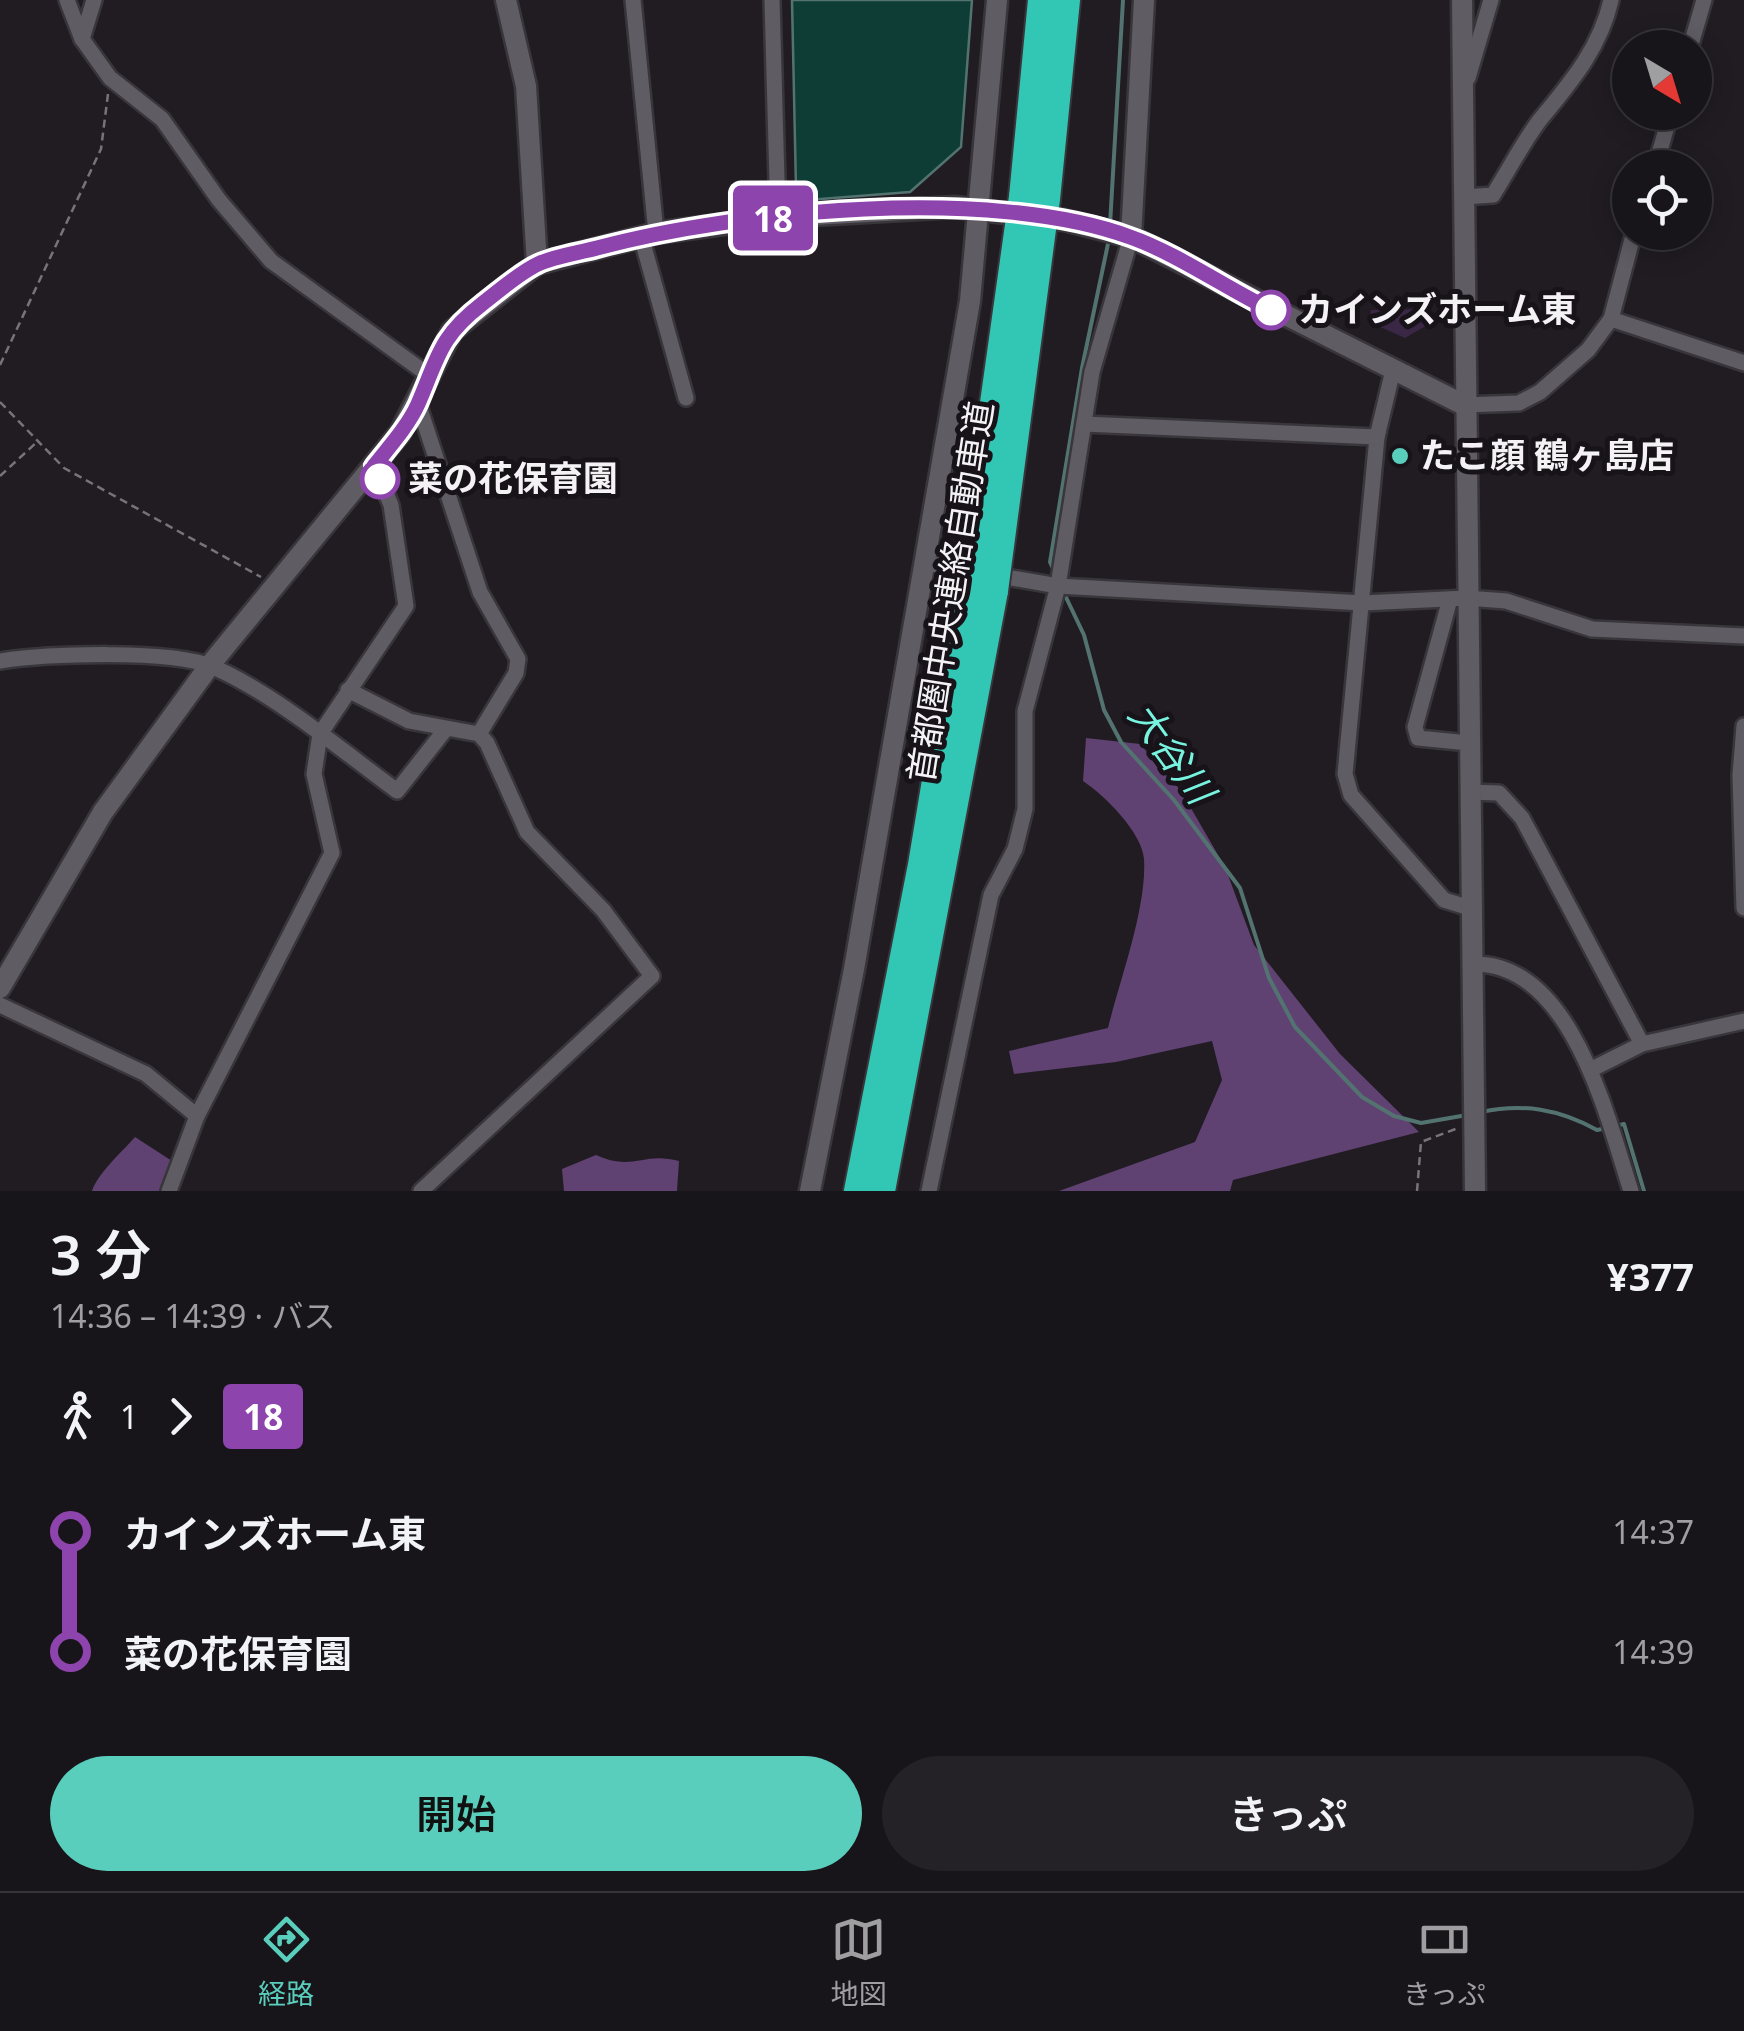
<!DOCTYPE html>
<html lang="ja">
<meta charset="utf-8">
<style>
:root{--surface:#18151a;--page:#252227;--text:#f1f3f6;--muted:#9f9fa2;--line:#363439;--accent:#5acebc}
body{margin:0;font-family:"Noto Sans","Noto Sans JP",sans-serif;background:var(--page);color:var(--text);height:100vh;display:flex;flex-direction:column;font-size:38px;white-space:nowrap}
*{box-sizing:border-box;margin:0}
p{font-size:32px;color:var(--muted)}
.icon{flex:none;width:55px;height:55px;fill:none;stroke:currentColor;stroke-width:2;stroke-linecap:round;stroke-linejoin:round}
.map{position:relative;height:1191px;overflow:hidden}
.drawer{display:flex;flex-direction:column;background:var(--surface);flex:1}
.drawer>*{flex:none}
.badge{padding:0 20px;border-radius:8px;font-size:35px;line-height:65px}
.needle{width:65px;rotate:142deg}
.controls{position:absolute;left:1612px;top:30px;display:grid;gap:20px}
.controls a{display:grid;place-items:center;width:100px;height:100px;border-radius:50%;background:var(--surface);box-shadow:0 5px 25px #0003,0 0 0 2px var(--line);font-size:50px}
.map>.badge{position:absolute;translate:-50% -50%;box-shadow:0 0 0 5px #fff}
.legs{display:flex;align-items:center;gap:15px;height:110px;padding:0 50px;font-size:32px}
.legs p{margin-inline-start:auto}
.headline{display:flex;align-items:center;justify-content:space-between;height:170px;padding:0 50px}
h1{font-size:55px;font-weight:600;line-height:75px}
.primary-button{display:flex;gap:20px;margin-top:auto;padding:20px 50px}
.primary-button a{flex:1;height:115px;border-radius:60px;background:var(--accent);color:#111;font-size:40px;font-weight:600;line-height:115px;text-align:center}
.primary-button a+a{background:var(--page);color:var(--text)}
ul{padding:0 50px;list-style:none}
li{display:flex;align-items:center;gap:35px;height:120px;font-size:38px}
li i{display:grid;place-items:center;width:15px;height:100%;margin:0 12px;background:currentColor}
li i::after{content:'';width:25px;height:25px;margin:-12px;border:8px solid;border-radius:50%;background:var(--surface)}
li p{margin-inline-start:auto}
li:first-child i{background:linear-gradient(#0000 50%,currentColor 0)}
li:last-child i{background:linear-gradient(currentColor 50%,#0000 0)}
.tabs{display:flex;justify-content:space-around;align-items:center;height:140px;border-top:2px solid var(--line);background:var(--surface);font-size:28px;color:var(--muted)}
.tabs a{display:grid;justify-items:center;gap:5px}
.tabs .on{color:var(--accent)}
.map>svg:first-child{display:block}
.green{fill:#3a2746}
.forest{fill:#604272}
.water{fill:#0e3d36;stroke:#537370;stroke-width:2.5}
.lines{fill:none;stroke-linecap:round;stroke-linejoin:round}
.stream{stroke:#537370;stroke-width:4}
.minor-casing{stroke:#39363b;stroke-width:20}
.tertiary-casing{stroke:#39363b;stroke-width:25}
.motorway-casing{stroke:#39363b;stroke-width:32}
.path{stroke:#777479;stroke-width:2.5;stroke-dasharray:8 5;stroke-linecap:butt}
.minor{stroke:#605c63;stroke-width:15}
.tertiary{stroke:#605c63;stroke-width:20}
.motorway{stroke:#32c7b4;stroke-width:28}
.motorway-bridge-casing{stroke:#39363b;stroke-width:32;stroke-linecap:butt}
.motorway-bridge{stroke:#32c7b4;stroke-width:28}
.line-1-casing{stroke:#fff;stroke-width:22}
.line-1{stroke:#8e44ad;stroke-width:15}
.stop-1-dot{fill:#fff;stroke:#8e44ad;stroke-width:5}
.poi-dot{fill:#5acebc;stroke:#171319;stroke-width:4}
.labels{text-anchor:middle;stroke-width:10;stroke-linejoin:round;paint-order:stroke}
.stop-label{font-size:35px;font-weight:bold;fill:#f5f2f6;stroke:#171319;text-anchor:start}
.poi-label{font-size:35px;font-weight:bold;fill:#f5f2f6;stroke:#171319;text-anchor:start}
.street-label{font-size:35px;fill:#f5f2f6;stroke:#171319}
.water-label{font-size:38px;font-style:italic;fill:#77f3df;stroke:#171319}
</style>
<div class="map">
<svg width="1744" height="1191" viewBox="0 0 1744 1191">
<rect width="100%" height="100%" fill="#201c22"/>
<polygon class="green" points="1428,309 1429,324 1405,338 1369,322 1371,310"/>
<g class="forest">
<path d="M 1086,738 L 1140,744 L 1181,791 L 1225,867 L 1254,945 L 1340,1054 L 1419,1132 L 1233,1180 L 1230,1191 L 1059,1191 L 1195,1142 L 1222,1080 L 1212,1041 L 1116,1062 L 1014,1074 L 1009,1051 L 1108,1028 C 1120,979 1147,908 1144,859 C 1142,832 1104,795 1083,781 Z"/>
<path d="M 135,1137 L 172,1161 L 161,1191 L 92,1191 C 98,1173 121,1153 135,1137 Z"/>
<path d="M 596,1155 C 633,1172 643,1151 679,1161 L 677,1191 L 564,1191 L 562,1169 Z"/>
</g>
<polygon class="water" points="792,0 972,0 961,147 910,192 808,200 796,188"/>
<g class="lines">
<g class="stream">
<polyline points="1110,225 1123,0"/>
<polyline points="1055,573 1050,562 1082,368 1109,239"/>
<polyline points="1063,591 1084,635 1104,710 1121,742 1174,800 1240,888 1269,978 1295,1027 1362,1097 1394,1116 1421,1123 1467,1115"/>
<path d="M 1481,1112 C 1523,1103 1559,1109 1597,1130 L 1607,1128"/>
<polyline points="1616,1126 1624,1124 1644,1191"/>
</g>
<defs>
<g id="minor">
<polyline points="67,0 82,39 110,78 162,119 219,200 271,261 427,374"/>
<polyline points="633,0 656,233"/>
<polyline points="772,0 778,217"/>
<polyline points="82,39 94,0"/>
<polyline points="1690,48 1704,0"/>
<polyline points="1468,78 1491,0"/>
<polyline points="1655,168 1671,112"/>
<path d="M 1464,197 L 1493,195 C 1508,171 1522,144 1539,121 C 1570,83 1600,49 1611,0"/>
<polyline points="641,236 686,398"/>
<polyline points="1611,319 1744,363"/>
<polyline points="1393,370 1377,437 1345,774 1351,795 1444,900 1470,908"/>
<polyline points="418,403 480,592 518,659 516,673 479,734"/>
<polyline points="1464,405 1519,403 1540,392 1588,350 1611,319 1634,232"/>
<polyline points="1084,424 1377,437"/>
<polyline points="926,563 1058,586 1363,603 1467,598 1506,601 1592,629 1744,636"/>
<polyline points="1450,599 1415,727 1418,738 1469,743"/>
<path d="M 0,661 C 47,654 171,649 213,667 C 272,692 344,752 397,791 L 445,730"/>
<polyline points="348,690 409,721 479,734 487,743 527,832 603,910 652,976 421,1191"/>
<polyline points="1744,726 1740,775 1744,908"/>
<polyline points="1469,792 1499,793 1522,818 1642,1044"/>
<path d="M 1471,964 C 1571,960 1607,1117 1631,1191"/>
<polyline points="0,1005 146,1074 197,1116"/>
<polyline points="1592,1069 1642,1044 1744,1021"/>
<polyline points="169,1191 197,1116 332,853 314,774 320,734 406,606 391,505 375,466"/>
<polyline points="929,1191 991,895 1015,849 1025,809 1025,711 1058,586 1092,372 1131,237"/>
</g>
<g id="tertiary">
<polyline points="506,0 526,86 537,264"/>
<polyline points="1462,0 1475,1191"/>
<polyline points="1131,237 1144,0"/>
<polyline points="0,988 103,812 210,665 400,433 452,331 537,264 656,233 778,217 955,207 1064,220 1131,237 1464,405"/>
<polyline points="810,1191 854,969 970,301 997,0"/>
</g>
<g id="motorway">
<polyline points="1023,197 1042,0"/>
<polyline points="1046,199 1066,0"/>
<polyline points="858,1191 922,865 968,588"/>
<polyline points="881,1191 994,591"/>
</g>
</defs>
<use href="#minor" class="minor-casing"/>
<use href="#tertiary" class="tertiary-casing"/>
<use href="#motorway" class="motorway-casing"/>
<g class="path">
<polyline points="0,365 101,149 108,94"/>
<polyline points="0,402 64,468 261,577"/>
<polyline points="0,476 37,442"/>
<polyline points="1417,1191 1421,1142 1458,1128"/>
</g>
<use href="#minor" class="minor"/>
<use href="#tertiary" class="tertiary"/>
<use href="#motorway" class="motorway"/>
<defs>
<g id="motorway-bridge">
<polyline points="968,588 1023,197"/>
<polyline points="994,591 1046,199"/>
</g>
</defs>
<use href="#motorway-bridge" class="motorway-bridge-casing"/>
<use href="#motorway-bridge" class="motorway-bridge"/>
</g>
<g class="lines">
<defs>
<path id="line-1" d="M 380,479 L 374,466 C 390,446 408,426 418,404 C 438,358 439,337 482,304 C 499,291 519,273 538,264 C 555,256 578,253 597,248 C 739,210 991,186 1130,237 C 1176,253 1226,288 1271,310"/>
</defs>
<use href="#line-1" class="line-1-casing"/>
<use href="#line-1" class="line-1"/>
</g>
<g class="stop-1-dot">
<circle cx="1271" cy="310" r="18"/>
<circle cx="380" cy="479" r="18"/>
</g>
<circle class="poi-dot" cx="1400" cy="456" r="10"/>
<g class="labels">
<g class="stop-label">
<text x="1298" y="322">カインズホーム東</text>
<text x="408" y="491">菜の花保育園</text>
</g>
<g class="poi-label">
<text x="1420" y="468">たこ顔 鶴ヶ島店</text>
</g>
<g class="street-label">
<text transform="translate(951 592) rotate(-81)" y="12">首都圏中央連絡自動車道</text>
</g>
<g class="water-label">
<text transform="translate(1171 753) rotate(54)" y="13">大谷川</text>
</g>
</g>
</svg>
<div class="controls">
<a><svg class="needle" viewBox="-14 -14 28 28"><path d="M0-13l5 13h-10z" fill="#e53935"/><path d="M0 13l5-13h-10z" fill="#9f9fa2"/></svg></a>
<a><svg class="icon" aria-label="locate" viewBox="0 0 24 24"><circle cx="12" cy="12" r="6"/><path d="M12 2v4M12 18v4M2 12h4M18 12h4"/></svg></a>
</div>
<b class="badge" style="left:773px;top:218px;background:#8e44ad;color:#fff">18</b>
</div>
<section class="drawer">
<div class="headline"><div><h1>3 分</h1><p>14:36 – 14:39 · バス</p></div><b>¥377</b></div>
<div class="legs"><svg class="icon" aria-label="walk" viewBox="0 0 24 24"><circle cx="13" cy="4" r="2"/><path d="M13 8l-2 6 4 7M11 14l-3 7M7 12l3-4h3l4 4"/></svg>1<svg class="icon" aria-label="forward" viewBox="0 0 24 24"><path d="M9 5l7 7-7 7"/></svg><b class="badge" style="background:#8e44ad;color:#fff">18</b></div>
<ul>
<li><i style="color:#8e44ad"></i><b>カインズホーム東</b><p>14:37</p></li>
<li><i style="color:#8e44ad"></i><b>菜の花保育園</b><p>14:39</p></li>
</ul>
<div class="primary-button"><a>開始</a><a>きっぷ</a></div>
</section>
<nav class="tabs">
<a class="on"><svg class="icon" aria-label="directions" viewBox="0 0 24 24"><path d="M12 3l9 9-9 9-9-9zM9 14v-3h6M13 9l2 2-2 2"/></svg>経路</a>
<a><svg class="icon" aria-label="map" viewBox="0 0 24 24"><path d="M3 6l6-2 6 2 6-2v14l-6 2-6-2-6 2zM9 4v14M15 6v14"/></svg>地図</a>
<a><svg class="icon" aria-label="tickets" viewBox="0 0 24 24"><path d="M3 7h18v10H3zM15 7v10"/></svg>きっぷ</a>
</nav>
